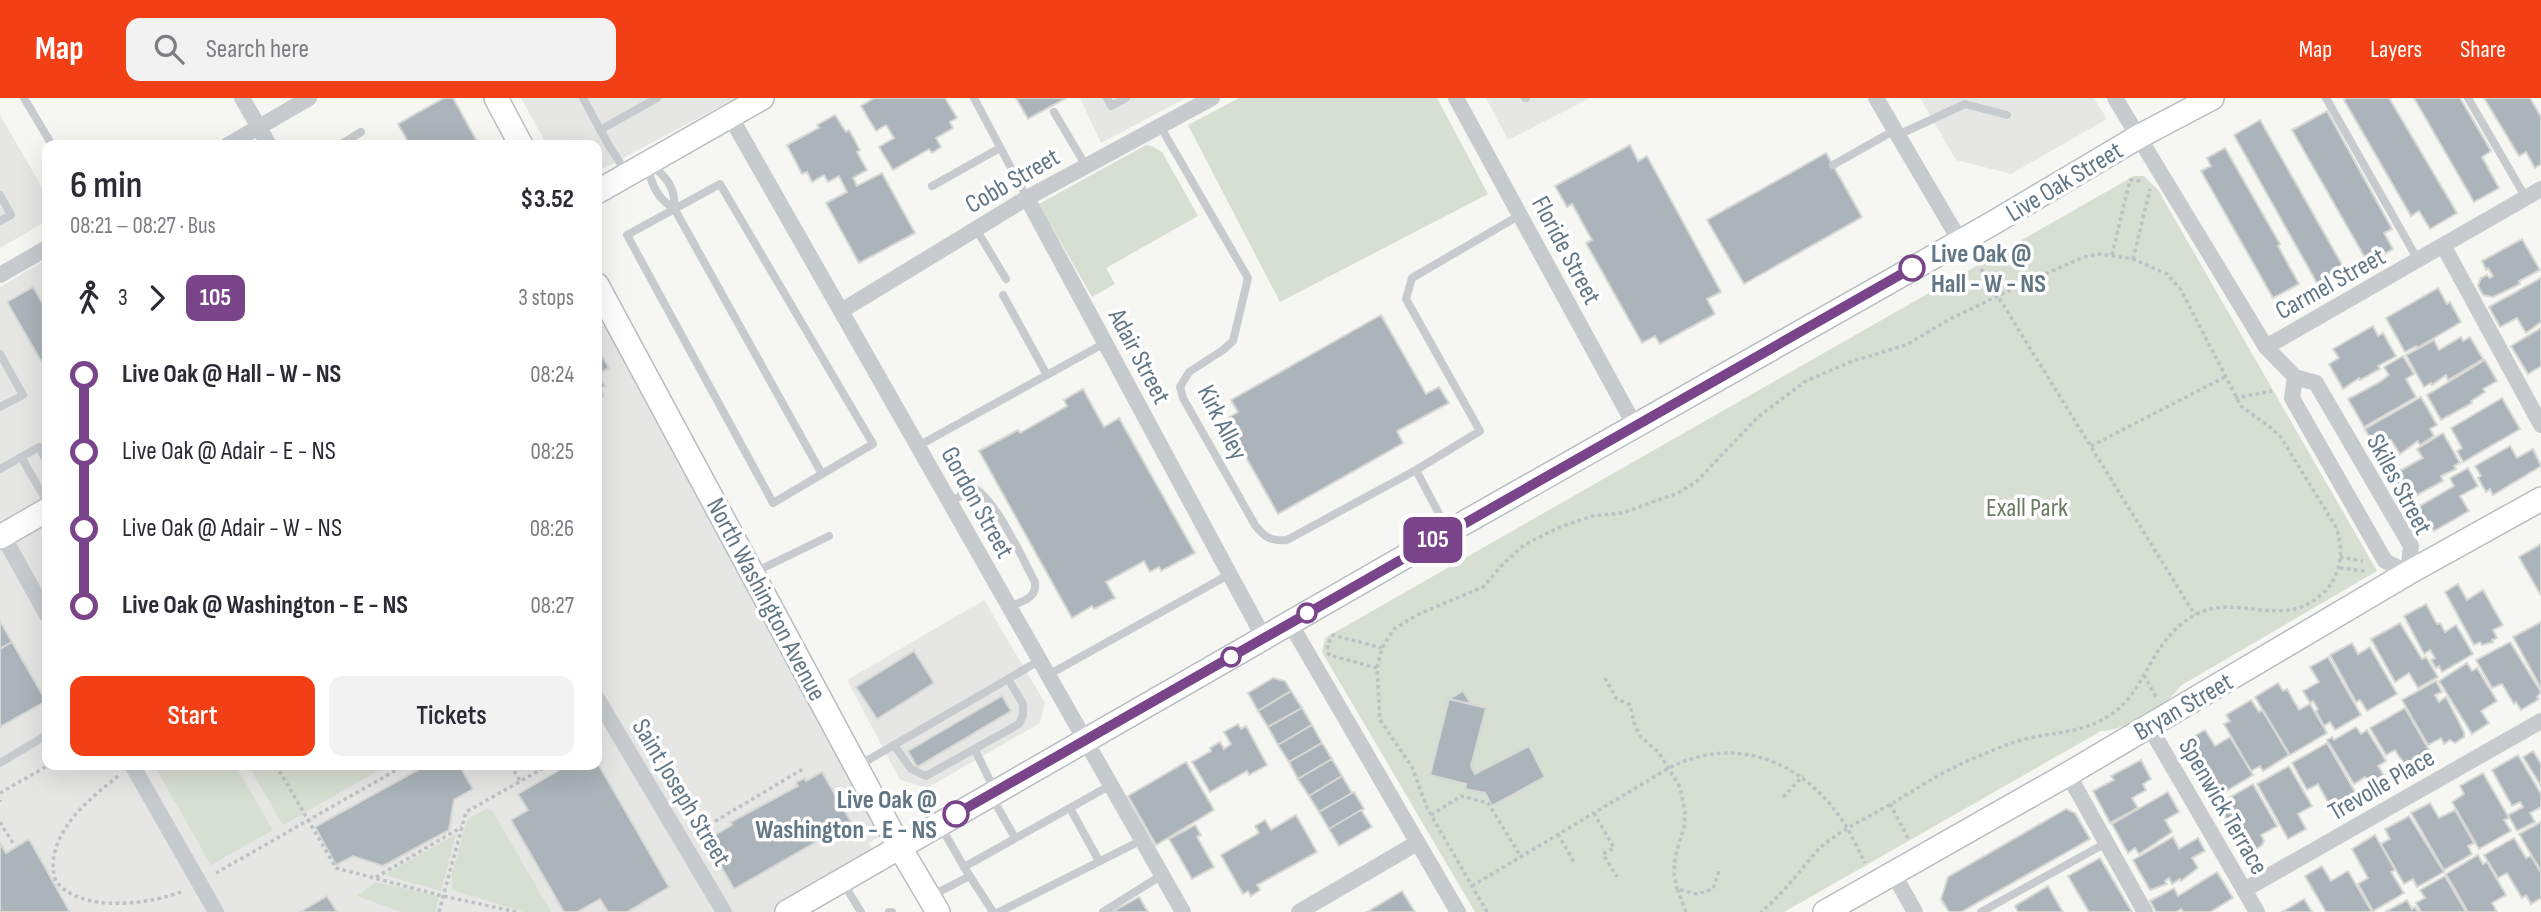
<!DOCTYPE html>
<meta charset="utf-8">
<style>
:root{--surface:#fff;--page:#f2f2f3;--text:#2b2b33;--muted:#7c7c81;--accent:#f23f15}
body{margin:0;font-family:"Sofia Sans Condensed",sans-serif;background:var(--page);color:var(--text);height:100vh;display:flex;flex-direction:column;font-size:26px;white-space:nowrap}
*{box-sizing:border-box;margin:0}
p{font-size:23px;color:var(--muted)}
.icon{flex:none;width:38px;height:38px;fill:none;stroke:currentColor;stroke-width:2;stroke-linecap:round;stroke-linejoin:round}
.map{position:relative;flex:1;overflow:hidden}
.details{position:absolute;left:42px;top:42px;width:560px;height:630px;display:flex;flex-direction:column;background:var(--surface);border-radius:14px;box-shadow:0 7px 28px #0002}
.details>*{flex:none}
.badge{padding:0 14px;border-radius:10px;font-size:24px;line-height:46px}
.map>.badge{position:absolute;translate:-50% -50%;box-shadow:0 0 0 4px #fff}
.legs{display:flex;align-items:center;gap:10px;height:77px;padding:0 28px;font-size:23px}
.legs p{margin-inline-start:auto}
.overview{display:flex;align-items:center;justify-content:space-between;height:119px;padding:0 28px}
h1{font-size:38px;font-weight:600;line-height:52px}
.primary-button{display:flex;gap:14px;margin-top:auto;padding:14px 28px}
.primary-button a{flex:1;height:80px;border-radius:14px;background:var(--accent);color:#fff;font-size:28px;font-weight:600;line-height:80px;text-align:center}
.primary-button a+a{background:var(--page);color:var(--text)}
ul{padding:0 28px;list-style:none}
li{display:flex;align-items:center;gap:24px;height:77px;font-size:26px}
li i{display:grid;place-items:center;width:10px;height:100%;margin:0 9px;background:currentColor}
li i::after{content:'';width:18px;height:18px;margin:-9px;border:5px solid;border-radius:50%;background:var(--surface)}
li p{margin-inline-start:auto}
li:first-child i{background:linear-gradient(#0000 50%,currentColor 0)}
li:last-child i{background:linear-gradient(currentColor 50%,#0000 0)}
header{display:flex;align-items:center;gap:42px;box-sizing:border-box;height:98px;padding:0 35px;background:var(--accent);color:#fff}
header strong{font-size:33px}
nav{display:flex;gap:38px;margin-inline-start:auto;font-size:24px}
.search{width:490px;height:63px;background:var(--page);display:flex;align-items:center;gap:18px;box-sizing:border-box;padding:0 24px;border-radius:14px;color:var(--muted);font-size:26px}
.map>svg:first-child{display:block}
.built{fill:#e6e7e5}
.green{fill:#d7ded2}
.building{fill:#abb4ba;stroke:#d7d7d4;stroke-width:2}
.lines{fill:none;stroke-linecap:round;stroke-linejoin:round}
.secondary-casing{stroke:#b7bdc1;stroke-width:26}
.path{stroke:#bec1c3;stroke-width:3.5;stroke-dasharray:3.5 3.5;stroke-linecap:butt}
.lane{stroke:#c8cbce;stroke-width:8}
.street{stroke:#c8cbce;stroke-width:16}
.secondary{stroke:#fff;stroke-width:23}
.line-1-casing{stroke:#fff;stroke-width:16}
.line-1{stroke:#794489;stroke-width:10}
.stop-1-dot{fill:#fff;stroke:#794489;stroke-width:3.5}
.labels{text-anchor:middle;stroke-width:7;stroke-linejoin:round;paint-order:stroke}
.street-label{font-size:26px;fill:#627786;stroke:#fff}
.stop-label{font-size:26px;font-weight:bold;fill:#627786;stroke:#fff;text-anchor:start}
.park-label{font-size:26px;fill:#687c61;stroke:#fff}
</style>
<header>
<strong>Map</strong>
<div class="search"><svg class="icon" aria-label="search" viewBox="0 0 24 24"><circle cx="10" cy="10" r="6"/><path d="M15 15l6 6"/></svg>Search here</div>
<nav><a>Map</a><a>Layers</a><a>Share</a></nav>
</header>
<div class="map">
<svg width="2541" height="814" viewBox="0 0 2541 814">
<rect width="100%" height="100%" fill="#f6f6f2"/>
<g class="built">
<polygon points="521,0 736,0 597,74 597,47 547,47"/>
<polygon points="1080,0 1186,0 1101,45"/>
<polygon points="1486,0 1590,0 1508,42"/>
<polygon points="1920,0 2094,0 2107,21 2011,76 1956,62"/>
<polygon points="0,17 47,98 47,123 0,150"/>
<polygon points="47,161 47,667 597,667 597,215 885,736 869,745 877,760 785,814 0,814 0,189"/>
<polygon points="984,502 1045,605 1040,625 927,690 900,682 847,582"/>
</g>
<g class="green">
<polygon points="1239,0 1437,0 1488,96 1280,204 1188,27"/>
<polygon points="1146,47 1152,48 1162,54 1198,118 1106,170 1115,186 1092,199 1039,106"/>
<path d="M 2134,78 L 2144,78 L 2158,92 L 2377,473 L 2180,588 C 2171,606 2121,634 2101,633 L 1784,814 L 1475,814 L 1322,554 L 1325,540 Z"/>
<polygon points="160,667 235,667 273,732 211,767 155,669"/>
<polygon points="248,667 388,667 283,727"/>
<polygon points="487,710 493,714 551,814 524,814 452,792 452,777 467,722"/>
<polygon points="456,736 441,793 384,777"/>
<polygon points="376,784 439,798 435,814 401,814 357,798"/>
</g>
<g class="building">
<polygon points="444,0 453,0 479,47 410,47 398,26"/>
<polygon points="874,0 945,0 957,20 950,24 953,30 936,40 941,49 932,55 929,51 893,72 879,49 894,40 886,27 876,33 861,8"/>
<polygon points="1016,0 1066,0 1028,21"/>
<polygon points="2347,0 2389,0 2457,115 2430,131 2419,113 2411,118 2344,2"/>
<polygon points="2414,0 2460,0 2491,53 2482,59 2499,90 2474,104"/>
<polygon points="2484,0 2530,0 2541,19 2541,66 2535,70 2526,54 2519,58"/>
<polygon points="2327,13 2392,131 2384,135 2393,151 2368,165 2292,32"/>
<polygon points="835,17 846,34 849,32 860,52 857,54 867,72 853,80 857,88 882,75 915,135 859,165 826,105 847,94 839,78 828,84 824,77 812,84 807,74 802,76 787,47 819,30 817,27"/>
<polygon points="2260,22 2345,172 2318,187 2234,37"/>
<polygon points="1630,47 1638,63 1647,58 1721,194 1707,201 1715,216 1660,246 1655,238 1642,245 1586,145 1592,142 1572,106 1567,109 1555,88"/>
<polygon points="2225,50 2280,146 2278,148 2299,186 2273,200 2201,73 2211,68 2207,60"/>
<polygon points="1826,55 1862,119 1744,186 1707,122"/>
<polygon points="2522,141 2540,172 2519,183 2520,186 2493,199 2483,197 2478,188 2481,180 2487,177 2490,180 2493,178 2488,170 2486,172 2482,163"/>
<polygon points="2541,180 2541,224 2526,235 2517,220 2500,229 2489,209"/>
<polygon points="33,189 47,213 47,259 41,263 7,204"/>
<polygon points="2438,190 2447,206 2450,204 2461,224 2417,250 2416,248 2405,254 2386,220"/>
<polygon points="1381,217 1426,296 1439,289 1449,305 1397,333 1403,345 1278,416 1225,322 1238,314 1231,302"/>
<polygon points="2373,228 2378,238 2383,235 2396,258 2378,268 2380,271 2360,282 2359,280 2343,291 2329,266 2339,260 2333,251"/>
<polygon points="2541,230 2541,268 2528,276 2511,248"/>
<polygon points="2461,239 2463,243 2470,239 2483,261 2448,282 2446,277 2432,287 2431,285 2424,289 2406,257 2434,242 2439,252"/>
<polygon points="597,249 609,270 598,276 605,288 600,291 604,298 597,303"/>
<polygon points="2403,258 2414,276 2406,281 2416,299 2364,329 2348,301 2380,284 2389,277 2384,269"/>
<polygon points="2485,262 2497,283 2483,291 2485,294 2471,303 2472,305 2441,322 2427,297"/>
<polygon points="1083,291 1104,329 1119,320 1195,455 1161,473 1159,469 1150,474 1144,463 1106,484 1115,500 1094,511 1092,508 1072,520 979,353 1018,332 1020,335 1067,308 1064,302"/>
<polygon points="2421,299 2437,327 2430,331 2434,338 2420,347 2418,343 2400,356 2391,342 2376,351 2365,331"/>
<polygon points="2502,300 2520,331 2463,364 2457,353 2462,350 2451,330"/>
<polygon points="2443,335 2460,365 2454,368 2456,371 2441,378 2443,383 2406,403 2392,377 2423,360 2417,351"/>
<polygon points="2510,348 2517,360 2533,351 2541,368 2493,397 2490,391 2486,394 2478,380 2481,378 2475,368"/>
<polygon points="2468,370 2478,388 2460,398 2469,413 2434,433 2428,423 2422,426 2413,412 2454,388 2450,380"/>
<polygon points="2541,446 2541,495 2540,496 2519,459"/>
<polygon points="2458,486 2467,502 2483,492 2503,527 2493,532 2497,540 2492,542 2493,544 2482,547 2480,544 2474,547 2445,494"/>
<polygon points="2426,506 2437,526 2440,525 2445,534 2456,527 2473,556 2442,574 2439,568 2436,570 2431,562 2435,560 2430,552 2424,556 2404,518"/>
<polygon points="0,523 12,544 0,551"/>
<polygon points="2541,524 2541,590 2513,539"/>
<polygon points="2400,525 2422,561 2426,559 2438,579 2418,590 2409,575 2395,584 2371,541"/>
<polygon points="12,544 46,603 0,629 0,551"/>
<polygon points="2510,544 2541,594 2537,599 2539,601 2521,612 2516,604 2514,606 2502,586 2492,590 2476,562"/>
<polygon points="2352,545 2358,556 2370,549 2397,596 2367,613 2360,602 2356,604 2330,557"/>
<polygon points="914,553 934,585 877,621 856,589"/>
<polygon points="2328,559 2361,617 2335,632 2330,624 2324,628 2316,613 2318,611 2313,603 2310,605 2303,593 2319,584 2310,569"/>
<polygon points="2467,565 2472,573 2477,570 2497,603 2481,613 2489,625 2472,636 2439,583"/>
<polygon points="1273,580 1285,583 1291,593 1258,613 1248,595"/>
<polygon points="2436,583 2442,594 2435,597 2439,604 2446,599 2464,634 2464,639 2455,645 2450,642 2444,646 2441,640 2428,647 2402,602"/>
<polygon points="2278,585 2283,593 2287,591 2299,612 2310,606 2327,635 2290,657 2255,599"/>
<polygon points="1291,593 1302,610 1268,629 1258,613"/>
<polygon points="1463,593 1471,606 1449,601"/>
<polygon points="1002,598 1011,613 917,669 908,653"/>
<polygon points="1449,601 1486,610 1471,668 1475,676 1529,648 1545,679 1492,708 1485,695 1465,691 1466,686 1430,677"/>
<polygon points="2251,602 2259,614 2262,612 2289,657 2263,673 2260,668 2251,673 2224,626 2230,623 2226,617"/>
<polygon points="1302,610 1312,627 1278,647 1268,629"/>
<polygon points="2405,610 2433,659 2414,671 2409,663 2404,666 2395,652 2386,657 2370,630"/>
<polygon points="1238,626 1241,631 1246,628 1267,667 1249,677 1247,673 1210,694 1192,664 1211,653 1210,650 1220,644 1224,651 1231,646 1224,634"/>
<polygon points="1312,627 1322,645 1289,664 1278,647"/>
<polygon points="2356,629 2361,636 2367,632 2386,663 2378,668 2390,687 2375,696 2365,679 2354,686 2327,642 2332,639 2334,642"/>
<polygon points="2205,632 2215,648 2230,639 2253,677 2216,699 2184,644"/>
<polygon points="1322,645 1332,661 1298,681 1289,664"/>
<polygon points="2327,645 2359,701 2334,715 2318,686 2307,692 2292,665"/>
<polygon points="2533,653 2541,666 2541,688 2523,659"/>
<polygon points="2518,657 2541,696 2541,709 2530,715 2535,724 2517,733 2508,717 2523,709 2520,704 2512,708 2492,672"/>
<polygon points="1332,661 1342,678 1309,698 1298,681"/>
<polygon points="2141,662 2151,681 2143,686 2146,692 2132,700 2138,710 2110,725 2093,693 2114,682 2111,678"/>
<polygon points="597,664 669,789 627,814 608,814 600,801 577,814 564,814 511,722 528,712 518,696 568,667 597,667"/>
<polygon points="1186,664 1214,712 1156,747 1128,698"/>
<polygon points="427,667 459,667 473,691 454,702 449,732 383,768 353,758 336,767 315,729"/>
<polygon points="2289,668 2312,708 2298,716 2306,731 2288,741 2257,686"/>
<polygon points="822,674 851,724 734,791 706,742 732,727 731,724 798,688 796,684 805,680 806,683"/>
<polygon points="2483,675 2509,720 2504,722 2511,733 2479,751 2452,704 2464,696 2460,688"/>
<polygon points="1342,678 1352,695 1319,714 1309,698"/>
<polygon points="2253,686 2277,728 2261,737 2264,742 2262,747 2256,751 2248,750 2235,729 2232,731 2220,710 2222,704"/>
<polygon points="1354,694 1364,711 1329,731 1319,714"/>
<polygon points="2168,694 2179,714 2165,722 2172,734 2139,756 2135,750 2128,755 2112,726"/>
<polygon points="2430,705 2439,720 2455,712 2474,745 2468,748 2472,756 2444,772 2411,715"/>
<polygon points="2066,711 2075,715 2090,741 1961,814 1949,814 1941,801 1948,779"/>
<polygon points="1361,712 1372,729 1339,748 1329,731"/>
<polygon points="1296,717 1317,754 1257,787 1260,792 1251,798 1248,793 1243,796 1221,757 1259,735 1255,728 1265,722 1271,732"/>
<polygon points="2409,718 2444,774 2417,789 2413,781 2404,786 2381,746 2390,741 2385,731"/>
<polygon points="2541,724 2541,773 2519,736"/>
<polygon points="1195,727 1201,737 1197,739 1214,769 1192,781 1169,741"/>
<polygon points="2375,737 2395,772 2391,774 2404,795 2373,813 2358,786 2368,780 2352,751"/>
<polygon points="2173,739 2179,751 2198,740 2205,753 2192,760 2198,770 2181,783 2180,781 2172,786 2169,780 2165,783 2167,786 2150,792 2133,762"/>
<polygon points="2514,740 2526,760 2531,758 2541,775 2541,800 2531,806 2526,797 2522,800 2507,775 2498,780 2484,757"/>
<polygon points="29,741 70,814 0,814 0,745 6,755"/>
<polygon points="2478,757 2483,766 2487,764 2506,797 2492,805 2497,814 2468,814 2446,776"/>
<polygon points="2100,760 2132,814 2089,814 2068,778"/>
<polygon points="2322,768 2331,783 2348,773 2372,814 2326,814 2305,778"/>
<polygon points="2217,774 2233,800 2210,814 2183,814 2181,811 2176,814 2156,814 2150,803 2174,790 2178,798"/>
<polygon points="2445,778 2466,814 2421,814 2416,805 2425,800 2420,792"/>
<polygon points="2048,788 2063,814 2018,814 2015,808"/>
<polygon points="1402,793 1415,814 1367,814"/>
<polygon points="327,798 337,814 300,814"/>
<polygon points="1139,799 1148,814 1112,814"/>
<polygon points="2304,801 2312,814 2282,814"/>
<polygon points="2407,802 2412,811 2415,809 2418,814 2385,814"/>
</g>
<g class="lines">
<defs>
<g id="secondary">
<polyline points="496,0 521,47"/>
<polyline points="597,94 762,0"/>
<polyline points="597,187 899,748 938,814"/>
<polyline points="0,439 47,412"/>
<polyline points="787,814 1448,434 1993,125 2138,39 2212,0"/>
<polyline points="1825,814 2068,676 2408,475 2541,401"/>
</g>
</defs>
<use href="#secondary" class="secondary-casing"/>
<g class="path">
<polyline points="2112,157 2130,82 2144,83"/>
<polyline points="2133,161 2150,91"/>
<polyline points="1981,171 2195,517"/>
<polyline points="2235,300 2272,293"/>
<polyline points="2091,348 2225,279"/>
<polyline points="2340,459 2363,463"/>
<polyline points="2340,470 2365,473"/>
<polyline points="1377,570 1329,557 1327,547 1333,537 1382,550"/>
<polyline points="2144,577 2156,599"/>
<polyline points="1605,580 1616,600 1630,607 1635,628 1641,639 1659,655 1680,689 1685,714 1684,729 1675,760 1674,776 1677,791"/>
<polyline points="276,667 336,770 443,798 517,814"/>
<polyline points="511,667 520,683"/>
<path d="M 118,678 C 97,695 75,712 62,736 C 54,751 50,768 56,783 C 78,814 147,808 183,793"/>
<polyline points="0,695 49,667"/>
<polyline points="1783,699 1803,678"/>
<polyline points="0,702 0,704"/>
<polyline points="1890,706 1908,740"/>
<polyline points="1594,715 1614,750 1603,756 1617,779"/>
<polyline points="1431,717 1461,698 1488,705 1521,759"/>
<polyline points="0,724 14,747"/>
<polyline points="697,734 803,671"/>
<polyline points="1558,736 1574,764"/>
<polyline points="216,775 405,667"/>
<polyline points="376,779 462,729"/>
<path d="M 1472,788 L 1669,670 C 1736,636 1802,663 1842,722 C 1851,735 1858,751 1865,765"/>
<polyline points="439,814 466,714 549,667"/>
<path d="M 1487,814 L 1427,710 L 1412,669 L 1380,622 L 1377,570 L 1382,550 L 1394,531 L 1417,517 L 1483,489 L 1502,467 L 1524,447 L 1560,429 L 1593,418 L 1622,415 L 1678,395 L 1697,383 L 1759,318 L 1806,283 L 1850,264 L 1906,247 L 1950,221 L 2027,184 L 2084,159 L 2100,156 L 2133,161 L 2167,176 L 2181,192 L 2241,308 L 2271,330 L 2280,338 L 2336,429 C 2345,456 2341,482 2317,500 C 2279,530 2234,495 2195,517 C 2149,542 2148,593 2110,617 C 2085,634 2058,634 2029,640 C 2011,644 1992,653 1974,660 C 1945,672 1918,690 1891,706 C 1868,719 1843,731 1822,748 C 1815,754 1808,764 1801,772 C 1789,787 1776,801 1761,814"/>
<polyline points="1686,814 1677,791 1697,796 1713,791 1720,770"/>
</g>
<g class="lane">
<polyline points="24,0 52,47"/>
<polyline points="583,0 608,46 626,74"/>
<polyline points="974,0 1027,100"/>
<polyline points="1107,0 1111,8 1126,0"/>
<polyline points="1525,0 1526,0"/>
<polyline points="2326,0 2418,162"/>
<polyline points="2468,0 2526,100"/>
<polyline points="1054,14 1086,68"/>
<path d="M 1160,28 L 1248,180 L 1233,243 L 1223,252 L 1189,274 L 1180,289 L 1183,300 L 1255,427 C 1265,440 1271,443 1287,442 L 1416,372 L 1447,431"/>
<polyline points="600,32 657,0"/>
<polyline points="1898,37 1965,6 2007,17"/>
<polyline points="340,47 361,34"/>
<path d="M 650,67 C 666,77 676,91 674,110 L 822,376"/>
<polyline points="1833,67 1895,32"/>
<path d="M 648,69 C 651,86 658,102 674,110"/>
<polygon points="720,86 873,346 773,405 627,137"/>
<polyline points="932,88 1000,50"/>
<polyline points="0,97 11,117 0,123"/>
<polyline points="976,131 1006,181"/>
<polyline points="1003,197 1047,277"/>
<polyline points="0,256 23,297 0,309"/>
<polyline points="918,348 1105,245"/>
<polyline points="21,359 47,404"/>
<polyline points="0,371 39,349 47,364"/>
<polyline points="1416,372 1480,333 1406,201 1412,180 1520,117"/>
<path d="M 949,405 L 970,392 L 976,391 C 998,406 1022,460 1035,484 C 1037,501 1022,503 1009,509"/>
<polyline points="755,474 829,438"/>
<polyline points="1048,577 1230,476"/>
<polyline points="894,647 1008,581"/>
<polyline points="975,652 994,691"/>
<polyline points="0,665 47,637"/>
<polyline points="858,668 894,647 911,671 926,678 1019,626 1023,617 1023,606 1008,581 1040,562"/>
<polyline points="992,699 1015,740"/>
<polyline points="1070,710 1099,763"/>
<polyline points="941,729 964,769"/>
<polyline points="842,783 861,814"/>
<polyline points="931,798 970,778"/>
<polyline points="889,814 892,814"/>
<polyline points="993,814 964,769 1111,687"/>
<polyline points="999,814 1142,742"/>
<polyline points="1103,814 1162,777"/>
<polyline points="1981,814 2106,745"/>
</g>
<g class="street">
<polyline points="242,0 269,47"/>
<polyline points="1456,0 1635,328"/>
<polyline points="1876,0 1960,143"/>
<polyline points="2115,0 2266,249 2295,279 2316,285 2411,448 2408,475 2385,463 2292,300 2295,279"/>
<polyline points="730,18 1183,814"/>
<polyline points="228,47 309,0"/>
<polyline points="1027,100 1264,540"/>
<polyline points="2444,149 2541,327"/>
<polyline points="0,177 47,150"/>
<polyline points="841,213 1027,100 1212,0"/>
<polyline points="2266,249 2541,91"/>
<polyline points="3,438 47,517"/>
<polyline points="1290,525 1458,814"/>
<polyline points="597,600 724,814"/>
<polyline points="2149,628 2257,814"/>
<polyline points="132,667 216,814"/>
<polyline points="2068,676 2145,814"/>
<polyline points="1893,775 1915,814"/>
<polyline points="2244,792 2541,623"/>
<polyline points="1299,814 1417,745"/>
</g>
<use href="#secondary" class="secondary"/>
</g>
<g class="lines">
<defs>
<polyline id="line-1" points="956,716 1912,170"/>
</defs>
<use href="#line-1" class="line-1-casing"/>
<use href="#line-1" class="line-1"/>
</g>
<g class="stop-1-dot">
<circle cx="1912" cy="170" r="12"/>
<circle cx="1307" cy="515" r="9"/>
<circle cx="1231" cy="559" r="9"/>
<circle cx="956" cy="716" r="12"/>
</g>
<g class="labels">
<g class="street-label">
<text transform="translate(1012 82) rotate(-30)" y="9">Cobb Street</text>
<text transform="translate(2064 83) rotate(-31)" y="9">Live Oak Street</text>
<text transform="translate(1567 152) rotate(62)" y="9">Floride Street</text>
<text transform="translate(2330 185) rotate(-29)" y="9">Carmel Street</text>
<text transform="translate(1140 258) rotate(62)" y="9">Adair Street</text>
<text transform="translate(1223 324) rotate(63)" y="9">Kirk Alley</text>
<text transform="translate(2400 386) rotate(62)" y="9">Skiles Street</text>
<text transform="translate(978 404) rotate(61)" y="9">Gordon Street</text>
<text transform="translate(767 501) rotate(62)" y="9">North Washington Avenue</text>
<text transform="translate(2183 608) rotate(-30)" y="9">Bryan Street</text>
<text transform="translate(2381 686) rotate(-30)" y="9">Trevolle Place</text>
<text transform="translate(682 694) rotate(59)" y="9">Saint Joseph Street</text>
<text transform="translate(2224 708) rotate(60)" y="9">Spenwick Terrace</text>
</g>
<g class="stop-label">
<text x="1931" y="164">Live Oak @<tspan x="1931" dy="30">Hall - W - NS</tspan></text>
<text x="937" y="710" text-anchor="end">Live Oak @<tspan x="937" dy="30">Washington - E - NS</tspan></text>
</g>
<g class="park-label">
<text x="2027" y="418">Exall Park</text>
</g>
</g>
</svg>
<b class="badge" style="left:1433px;top:442px;background:#794489;color:#fff">105</b>
<section class="details">
<div class="overview"><div><h1>6 min</h1><p>08:21 – 08:27 · Bus</p></div><b>$3.52</b></div>
<div class="legs"><svg class="icon" aria-label="walk" viewBox="0 0 24 24"><circle cx="13" cy="4" r="2"/><path d="M13 8l-2 6 4 7M11 14l-3 7M7 12l3-4h3l4 4"/></svg>3<svg class="icon" aria-label="forward" viewBox="0 0 24 24"><path d="M9 5l7 7-7 7"/></svg><b class="badge" style="background:#794489;color:#fff">105</b><p>3 stops</p></div>
<ul>
<li><i style="color:#794489"></i><b>Live Oak @ Hall - W - NS</b><p>08:24</p></li>
<li><i style="color:#794489"></i><span>Live Oak @ Adair - E - NS</span><p>08:25</p></li>
<li><i style="color:#794489"></i><span>Live Oak @ Adair - W - NS</span><p>08:26</p></li>
<li><i style="color:#794489"></i><b>Live Oak @ Washington - E - NS</b><p>08:27</p></li>
</ul>
<div class="primary-button"><a>Start</a><a>Tickets</a></div>
</section>
</div>
